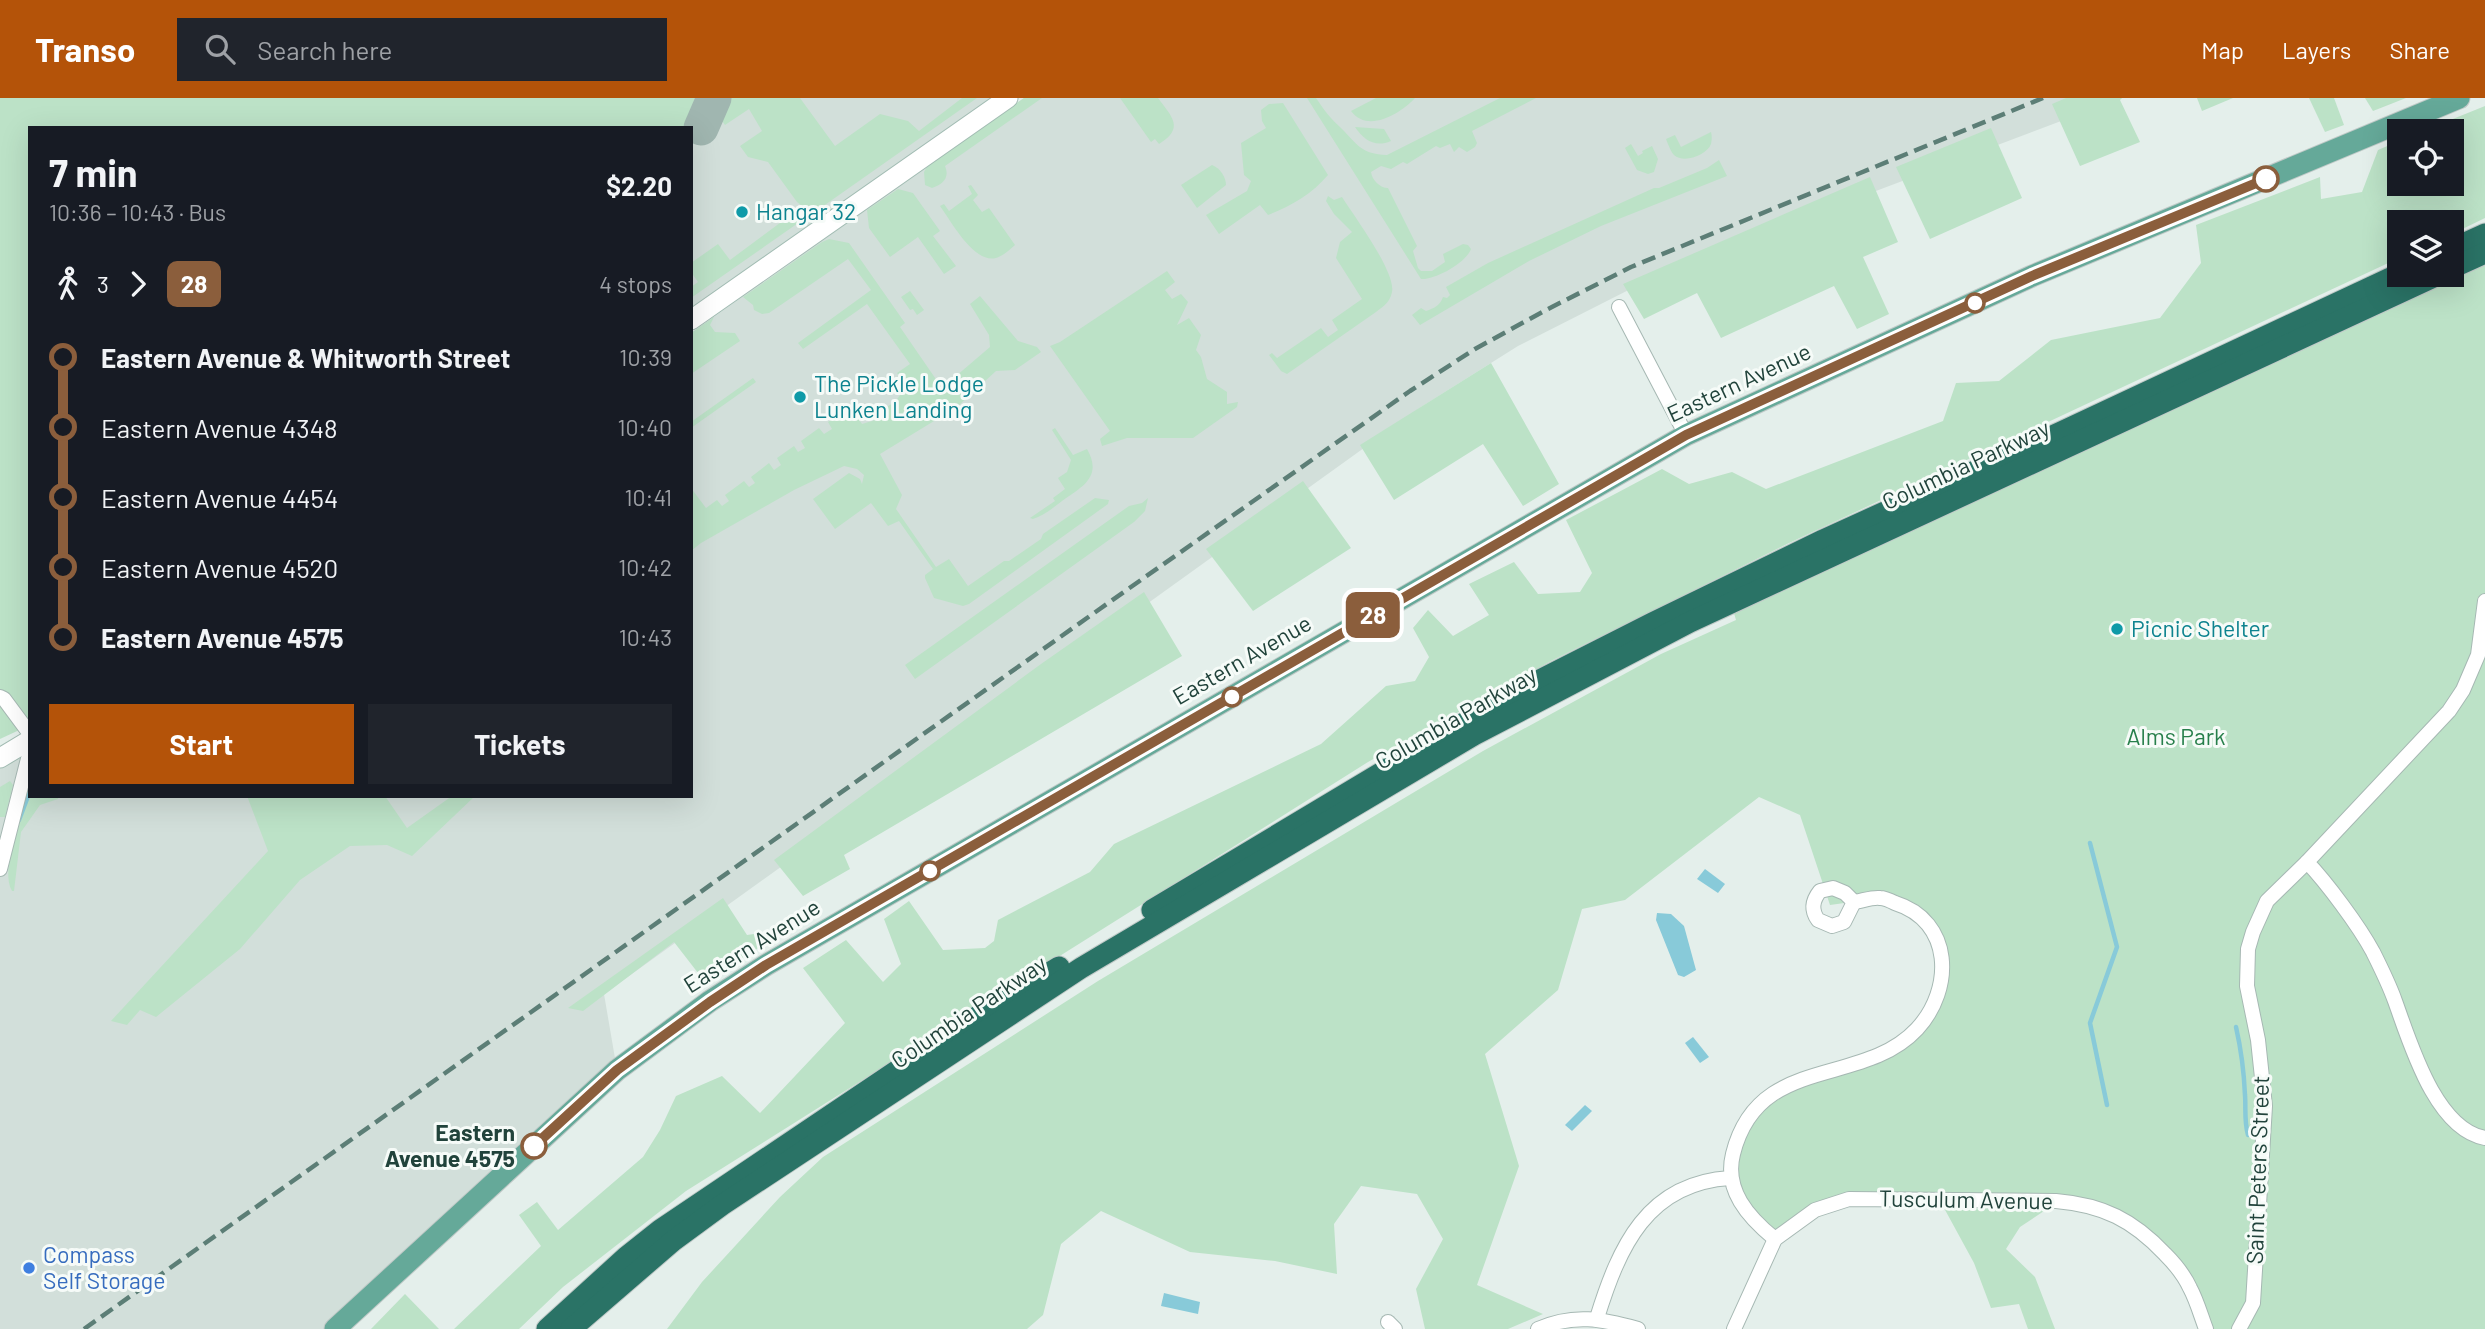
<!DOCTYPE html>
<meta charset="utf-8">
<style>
:root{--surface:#171b24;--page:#20242c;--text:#f1f3f6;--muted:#9ea1a6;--accent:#b45309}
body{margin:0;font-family:Barlow,sans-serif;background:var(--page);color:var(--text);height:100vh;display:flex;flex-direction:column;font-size:26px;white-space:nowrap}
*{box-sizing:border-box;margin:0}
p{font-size:23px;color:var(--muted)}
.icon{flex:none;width:38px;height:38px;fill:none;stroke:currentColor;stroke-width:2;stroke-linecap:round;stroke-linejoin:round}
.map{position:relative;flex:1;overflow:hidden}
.details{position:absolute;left:28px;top:28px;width:665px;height:672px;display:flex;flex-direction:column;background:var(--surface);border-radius:0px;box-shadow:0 7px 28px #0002}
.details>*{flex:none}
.badge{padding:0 14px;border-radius:10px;font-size:24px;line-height:46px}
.tools{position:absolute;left:2387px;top:21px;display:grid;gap:14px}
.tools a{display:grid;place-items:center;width:77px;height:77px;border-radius:0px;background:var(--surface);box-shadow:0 7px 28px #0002;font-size:35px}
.map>.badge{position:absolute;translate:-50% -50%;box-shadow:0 0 0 4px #fff}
.legs{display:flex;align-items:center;gap:10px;height:77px;padding:0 21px;font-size:23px}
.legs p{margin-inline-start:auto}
.head{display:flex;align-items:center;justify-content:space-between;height:119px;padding:0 21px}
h1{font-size:38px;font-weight:700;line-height:52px}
.action{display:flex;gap:14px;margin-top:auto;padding:14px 21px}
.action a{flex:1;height:80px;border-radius:0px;background:var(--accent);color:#fff;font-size:28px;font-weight:700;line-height:80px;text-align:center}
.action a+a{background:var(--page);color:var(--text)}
ul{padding:0 21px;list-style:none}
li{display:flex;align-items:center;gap:24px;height:70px;font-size:26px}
li i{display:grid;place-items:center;width:10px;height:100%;margin:0 9px;background:currentColor}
li i::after{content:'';width:18px;height:18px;margin:-9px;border:5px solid;border-radius:50%;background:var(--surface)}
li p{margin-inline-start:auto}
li:first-child i{background:linear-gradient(#0000 50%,currentColor 0)}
li:last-child i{background:linear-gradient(currentColor 50%,#0000 0)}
header{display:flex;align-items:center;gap:42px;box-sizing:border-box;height:98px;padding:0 35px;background:var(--accent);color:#fff}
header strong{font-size:33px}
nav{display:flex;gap:38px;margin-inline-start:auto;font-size:24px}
.search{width:490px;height:63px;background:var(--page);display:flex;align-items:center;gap:18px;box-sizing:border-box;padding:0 24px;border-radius:0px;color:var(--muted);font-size:26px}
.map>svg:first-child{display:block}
.built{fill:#d2dfda}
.green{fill:#bce2c7}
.water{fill:#88cad9}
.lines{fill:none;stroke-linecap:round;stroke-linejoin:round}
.stream{stroke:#88cad9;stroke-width:4.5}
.taxiway{stroke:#a0b6b0;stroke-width:35}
.street-casing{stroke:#a6b8b3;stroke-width:16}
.secondary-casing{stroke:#a2bcb3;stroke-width:21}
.primary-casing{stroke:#c1cac8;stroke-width:23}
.highway-casing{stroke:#c1cac8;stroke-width:23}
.street{stroke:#fff;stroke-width:14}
.secondary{stroke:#fff;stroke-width:19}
.primary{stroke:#65a999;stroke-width:21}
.highway{stroke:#2a7366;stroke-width:21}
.rail{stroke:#5c7e76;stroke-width:4.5;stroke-dasharray:14 7;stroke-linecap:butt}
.line-1-casing{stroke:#fff;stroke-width:16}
.line-1{stroke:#8b5e3c;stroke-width:10}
.stop-1-dot{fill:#fff;stroke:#8b5e3c;stroke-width:3.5}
.culture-dot{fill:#0f9aa8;stroke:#f6fbf8;stroke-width:2.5}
.shop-dot{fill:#3f7fe0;stroke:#f6fbf8;stroke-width:2.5}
.labels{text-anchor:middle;stroke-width:6;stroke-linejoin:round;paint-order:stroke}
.culture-label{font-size:23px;fill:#0d838f;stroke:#f6fbf8;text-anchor:start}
.street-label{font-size:23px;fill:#21433b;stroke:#f6fbf8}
.park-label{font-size:23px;fill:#277f4b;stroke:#f6fbf8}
.stop-label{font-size:23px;font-weight:bold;fill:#21433b;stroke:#f6fbf8;text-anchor:end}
.shop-label{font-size:23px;fill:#366cbe;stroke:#f6fbf8;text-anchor:start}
</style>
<header>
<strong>Transo</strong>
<div class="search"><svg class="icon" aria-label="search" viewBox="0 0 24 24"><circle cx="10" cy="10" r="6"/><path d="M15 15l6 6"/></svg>Search here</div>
<nav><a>Map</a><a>Layers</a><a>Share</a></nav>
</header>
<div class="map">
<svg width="2485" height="1231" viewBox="0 0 2485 1231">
<rect width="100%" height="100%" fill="#e4efeb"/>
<g class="built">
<polygon points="612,0 995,0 691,213 691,30"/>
<polygon points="1024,0 2122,0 1672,170 1518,248 1421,309 604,896 617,972 335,1231 0,1231 0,660 30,642 30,698 691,698 691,235"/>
</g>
<g class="green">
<polygon points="0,0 709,0 691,36 691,30 30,30 30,627 0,641"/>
<polygon points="726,0 800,0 835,48 880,16 908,23 919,33 962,0 977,0 812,116 797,104 768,64 748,59 740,48 762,33 749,11 725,27 718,17"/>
<path d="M 1024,0 L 1042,0 L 945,68 C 950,80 943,86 932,90 L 925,87 L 924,74 L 928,67 Z"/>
<path d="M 1120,0 L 1158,0 C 1172,19 1185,30 1159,46 L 1155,41 L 1151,44 Z"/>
<path d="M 1307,0 L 1316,0 C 1324,12 1331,21 1341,30 C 1358,47 1361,56 1387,57 L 1500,0 L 1536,0 L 1472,33 L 1477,45 L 1475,49 L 1467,54 L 1459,49 L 1454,54 L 1450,46 L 1440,50 L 1436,48 L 1407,66 L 1403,64 L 1391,71 L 1381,68 L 1371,74 C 1372,82 1380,90 1388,90 L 1417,148 L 1413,153 L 1418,170 L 1421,173 L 1432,173 L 1445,164 L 1443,156 L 1463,146 L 1468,147 L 1471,151 C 1466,165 1435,182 1421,181 Z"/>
<path d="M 1376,0 L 1415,0 C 1401,15 1368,36 1351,13 Z"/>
<polygon points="2066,0 2122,0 2120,2 2140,44 2080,68 2052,6"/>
<polygon points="2197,0 2233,0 2202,13"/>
<polygon points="2309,0 2334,0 2344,27 2325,34"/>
<polygon points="2365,0 2406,0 2373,13"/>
<path d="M 1283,5 L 1328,77 C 1312,96 1291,108 1268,117 L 1260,107 L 1219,136 L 1206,117 L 1247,93 L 1251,83 L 1244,77 L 1241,45 L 1266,30 L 1262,23 L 1261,12 L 1269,6 Z"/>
<polygon points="2485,8 2485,120 2452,136 2452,124 2399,124 2399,160 1787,446 1551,563 1368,664 686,1093 563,1189 519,1231 454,1231 541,1148 519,1117 537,1104 558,1132 643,1059 660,1032 676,998 722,978 760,1015 845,925 803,870 846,842 883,884 901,866 884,821 909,803 943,852 985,850 994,843 998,822 1090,774 1114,746 1321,646 1386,588 1415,583 1429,559 1413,530 1428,512 1453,538 1489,517 1469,486 1514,464 1538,496 1580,494 1592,475 1566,422 1662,371 1689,386 1732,374 1766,391 1943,323 1956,285 1999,283 2051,242 2160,220 2201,165 2196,127 2320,79 2321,101 2362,94 2378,52 2399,43 2399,86 2452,86 2452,33 2423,33"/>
<path d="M 1355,29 L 1384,31 L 1391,43 C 1375,50 1364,42 1355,29 Z"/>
<polygon points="1991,30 2022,100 1930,141 1896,69"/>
<path d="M 1711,34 C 1712,38 1712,41 1711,46 C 1707,57 1684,66 1674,57 C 1671,54 1668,46 1666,41 L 1675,37 L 1681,49 Z"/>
<polygon points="1631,46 1638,58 1643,55 1642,53 1652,48 1658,61 1654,74 1648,76 1637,72 1625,50"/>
<path d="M 1719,62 L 1727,78 L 1601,128 L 1529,163 L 1420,227 L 1412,217 L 1421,210 L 1426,213 C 1434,210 1440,208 1443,199 L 1447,200 L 1450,197 L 1446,189 L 1488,165 L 1654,90 L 1659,90 L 1707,70 Z"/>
<path d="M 1212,67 C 1220,70 1226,79 1226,87 L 1197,110 L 1181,87 Z"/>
<polygon points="1870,79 1898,144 1863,159 1889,216 1857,231 1834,188 1721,240 1697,195 1644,221 1623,186"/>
<path d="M 971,87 L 978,97 L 973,102 L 982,114 L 989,110 L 1015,147 C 1009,152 1003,158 996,160 C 974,166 951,123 940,108 L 944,106 L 949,113 L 972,96 L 968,88 Z"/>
<polygon points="898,91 913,95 940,133 933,138 956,168 944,176 918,139 890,159 869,130 867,112"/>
<path d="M 1328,98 L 1334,102 L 1342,99 C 1354,118 1396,174 1392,194 C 1390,204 1384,208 1376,214 L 1287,276 L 1281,273 L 1269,257 L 1272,255 L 1277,260 L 1321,230 L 1328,239 L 1338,232 L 1332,222 L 1362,201 L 1336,160 L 1340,144 L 1352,134 L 1334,116 L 1326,103 Z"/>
<polygon points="792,116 801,123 691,200 691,189 698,184 691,174 691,165 718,146 730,162"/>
<polygon points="829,141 849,145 905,225 900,229 942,290 990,249 989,237 970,206 980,198 1018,243 1037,249 1041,254 1015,272 996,273 957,309 880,356 902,397 896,411 936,469 949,461 968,488 1004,463 1009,463 1041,441 1043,436 1095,400 1109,402 1108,406 969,506 963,508 934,500 925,480 925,477 933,471 899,423 888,428 871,405 835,431 813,401 849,375 860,381 862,386 864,377 857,371 844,368 794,392 701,445 691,453 691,390 706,410 717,402 722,408 729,403 725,397 744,383 749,389 755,385 751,379 769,365 774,372 781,367 777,360 794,348 798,354 805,350 801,343 819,330 824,336 832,331 828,324 844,313 848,320 854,315 862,326 882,320 877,317 878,314 895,304 903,293 898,285 902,282 897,275 910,266 867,206 803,251 798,245 871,192 848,161 769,215 762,216 754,212 753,207 743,199 822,144"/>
<polygon points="2485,155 2485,1231 2206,1231 2177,1169 2098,1111 1849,1101 1780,1136 1751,1118 1732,1061 1765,1002 1899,948 1941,886 1934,835 1880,800 1830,807 1800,717 1759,699 1625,802 1582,811 1558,892 1485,956 1519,1068 1477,1187 1543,1216 1508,1231 1425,1231 1416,1191 1443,1141 1417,1096 1361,1088 1334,1126 1337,1176 1275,1163 1190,1154 1101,1113 1061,1146 1043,1217 1027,1231 667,1231 702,1184 780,1099 823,1059 1098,883 1483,653 1661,556 1736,522 1731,505"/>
<polygon points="1167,173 1175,184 1165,192 1172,201 1181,196 1188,204 1177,227 1189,220 1201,237 1196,252 1201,259 1207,281 1227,294 1227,306 1238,304 1237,309 1193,340 1127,340 1102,348 1100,341 1110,333 1050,248 1060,244"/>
<polygon points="910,193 924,212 917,217 913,211 910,212 901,199"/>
<polygon points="714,219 710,227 715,234 735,235 740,243 691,276 691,235"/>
<polygon points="1491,265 1559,386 1523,408 1483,346 1394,402 1360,347"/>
<polygon points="753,280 756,284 691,330 691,324"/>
<path d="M 1055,330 L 1073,357 L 1087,351 C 1103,379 1082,389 1062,403 C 1053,410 1043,418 1033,421 L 1030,420 L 1055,403 L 1053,400 L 1065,391 L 1058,380 L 1067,374 L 1071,362 L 1052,332 Z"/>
<polygon points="1303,383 1351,450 1253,513 1206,451"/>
<polygon points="1148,400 1145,413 1134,424 915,581 905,567 1129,408 1142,405"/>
<polygon points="1144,494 1182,558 844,757 850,771 803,798 774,762 1041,566"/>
<polygon points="10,683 13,687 5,719 0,719 0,689"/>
<path d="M 30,696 L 30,698 L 59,698 L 58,701 L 40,707 L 21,734 L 14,793 L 12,793 C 0,772 20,717 30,696 Z"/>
<polygon points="247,698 385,698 407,730 452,698 475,698 412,758 387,747 350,748 300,782 240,851 156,919 140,912 127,927 111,923 268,753"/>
<polygon points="723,800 747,837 773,833 776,839 705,884 674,844 583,913 568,910"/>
<polygon points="1944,1110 2047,1111 2020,1129 2006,1151 2035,1179 2055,1231 2028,1231 2019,1206 1991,1210 1974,1165"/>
<polygon points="405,1196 439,1231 371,1231"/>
</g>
<g class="water">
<polygon points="1705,771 1725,786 1718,795 1697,781"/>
<polygon points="1657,815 1671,816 1684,828 1696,872 1684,879 1678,877 1656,822"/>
<polygon points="1693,939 1709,959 1700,965 1685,945"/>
<polygon points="1585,1007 1592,1013 1572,1033 1565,1027"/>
<polygon points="1164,1195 1200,1204 1198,1216 1161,1208"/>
</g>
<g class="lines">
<g class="stream">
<polyline points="19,722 30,693"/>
<polyline points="2090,745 2117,849 2090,925 2107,1007"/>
<path d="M 2236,929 C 2241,951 2244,974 2245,997 C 2246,1011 2244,1023 2248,1037"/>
</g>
<polyline class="taxiway" points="701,30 714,0"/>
<defs>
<g id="street">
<polyline points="1619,209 1686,337"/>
<path d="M 2485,503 L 2478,557 L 2463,592 L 2449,613 L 2307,764 C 2327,785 2359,828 2373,854 C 2381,870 2389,886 2395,903 C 2410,944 2435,1031 2485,1040"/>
<polyline points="0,599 4,601 30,636"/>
<polyline points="0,771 30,653"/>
<path d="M 1833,790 L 1845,795 L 1854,804 L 1844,824 L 1832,828 L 1818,822 C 1811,812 1812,803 1820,793 Z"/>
<path d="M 1775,1141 C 1748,1119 1724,1092 1733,1056 C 1758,955 1862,990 1917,931 C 1954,891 1953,823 1895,805 C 1891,803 1885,800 1880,800 C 1872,799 1862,803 1854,804"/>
<path d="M 1597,1220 C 1619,1149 1647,1085 1730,1080"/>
<polyline points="1388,1224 1395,1231"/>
<path d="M 1538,1231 C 1574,1215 1602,1221 1638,1231"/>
<path d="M 1734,1231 L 1775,1141 L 1815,1112 L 1849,1101 L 2056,1103 C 2103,1107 2133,1122 2165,1156 C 2175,1166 2184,1177 2190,1190 C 2197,1203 2201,1218 2206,1231"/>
<polyline points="2239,1231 2253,1205 2265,1008 2258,942 2247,888 2248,851 2253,834 2267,803 2307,764"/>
</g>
<g id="secondary">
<polyline points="691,222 1008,0"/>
<polyline points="0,660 30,642"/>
</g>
<polyline id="primary" points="335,1231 617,972 710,903 766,867 1686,337 2032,178 2459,0"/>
<g id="highway">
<polyline points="2452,151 2485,136"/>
<polyline points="2452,170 2485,155"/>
<polyline points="1152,812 1516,594 1652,525 1823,442 2061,334 2399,176"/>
<polyline points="547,1231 626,1159 660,1132 984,914 1059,869"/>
<polyline points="571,1231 673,1143 722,1107 1081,870 1474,637 1690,524 2438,177"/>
</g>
</defs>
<use href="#street" class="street-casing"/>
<use href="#secondary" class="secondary-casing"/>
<use href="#primary" class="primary-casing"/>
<use href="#highway" class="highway-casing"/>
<use href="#street" class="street"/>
<use href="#secondary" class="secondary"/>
<use href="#primary" class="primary"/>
<use href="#highway" class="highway"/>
<polyline class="rail" points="84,1231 1111,503 1410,293 1475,251 1546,212 1631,169 2043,0"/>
</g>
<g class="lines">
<defs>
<polyline id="line-1" points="534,1048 617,972 710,904 766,867 1686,337 2032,178 2266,81"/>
</defs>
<use href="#line-1" class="line-1-casing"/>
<use href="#line-1" class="line-1"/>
</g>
<g class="stop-1-dot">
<circle cx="2266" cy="81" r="12"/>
<circle cx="1975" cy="205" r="9"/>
<circle cx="1232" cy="599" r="9"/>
<circle cx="930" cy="773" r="9"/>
<circle cx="534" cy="1048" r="12"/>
</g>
<g class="culture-dot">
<circle cx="742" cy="114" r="7"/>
<circle cx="800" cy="299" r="7"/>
<circle cx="2117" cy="531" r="7"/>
</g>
<circle class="shop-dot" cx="29" cy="1170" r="7"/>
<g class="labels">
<g class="culture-label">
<text x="756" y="122">Hangar 32</text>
<text x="814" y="294">The Pickle Lodge<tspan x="814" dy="26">Lunken Landing</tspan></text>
<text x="2131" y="539">Picnic Shelter</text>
</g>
<g class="street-label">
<text transform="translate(1739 285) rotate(-25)" y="8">Eastern Avenue</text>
<text transform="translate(1966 367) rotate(-25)" y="8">Columbia Parkway</text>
<text transform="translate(1242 562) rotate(-30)" y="8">Eastern Avenue</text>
<text transform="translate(1456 620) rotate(-30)" y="8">Columbia Parkway</text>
<text transform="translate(752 848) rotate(-32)" y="8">Eastern Avenue</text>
<text transform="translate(969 914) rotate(-34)" y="8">Columbia Parkway</text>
<text transform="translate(2258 1072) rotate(-88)" y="8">Saint Peters Street</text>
<text transform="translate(1966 1102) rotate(1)" y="8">Tusculum Avenue</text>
</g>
<g class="park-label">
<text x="2176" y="647">Alms Park</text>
</g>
<g class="stop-label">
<text x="515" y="1043">Eastern<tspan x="515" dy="26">Avenue 4575</tspan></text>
</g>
<g class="shop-label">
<text x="43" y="1165">Compass<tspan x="43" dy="26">Self Storage</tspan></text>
</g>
</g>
</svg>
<div class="tools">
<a><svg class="icon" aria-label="locate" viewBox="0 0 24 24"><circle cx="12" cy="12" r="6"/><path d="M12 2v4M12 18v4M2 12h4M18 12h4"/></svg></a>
<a><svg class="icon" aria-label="layers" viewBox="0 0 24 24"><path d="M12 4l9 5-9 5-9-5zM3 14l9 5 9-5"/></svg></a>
</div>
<b class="badge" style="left:1373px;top:517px;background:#8b5e3c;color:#fff">28</b>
<section class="details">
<div class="head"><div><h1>7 min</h1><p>10:36 – 10:43 · Bus</p></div><b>$2.20</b></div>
<div class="legs"><svg class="icon" aria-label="walk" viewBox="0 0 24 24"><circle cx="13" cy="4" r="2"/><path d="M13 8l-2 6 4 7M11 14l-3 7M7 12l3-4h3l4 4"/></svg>3<svg class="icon" aria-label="forward" viewBox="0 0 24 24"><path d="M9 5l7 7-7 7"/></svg><b class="badge" style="background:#8b5e3c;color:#fff">28</b><p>4 stops</p></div>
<ul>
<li><i style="color:#8b5e3c"></i><b>Eastern Avenue &amp; Whitworth Street</b><p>10:39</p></li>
<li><i style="color:#8b5e3c"></i><span>Eastern Avenue 4348</span><p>10:40</p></li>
<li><i style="color:#8b5e3c"></i><span>Eastern Avenue 4454</span><p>10:41</p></li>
<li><i style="color:#8b5e3c"></i><span>Eastern Avenue 4520</span><p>10:42</p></li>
<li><i style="color:#8b5e3c"></i><b>Eastern Avenue 4575</b><p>10:43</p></li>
</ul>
<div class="action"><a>Start</a><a>Tickets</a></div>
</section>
</div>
